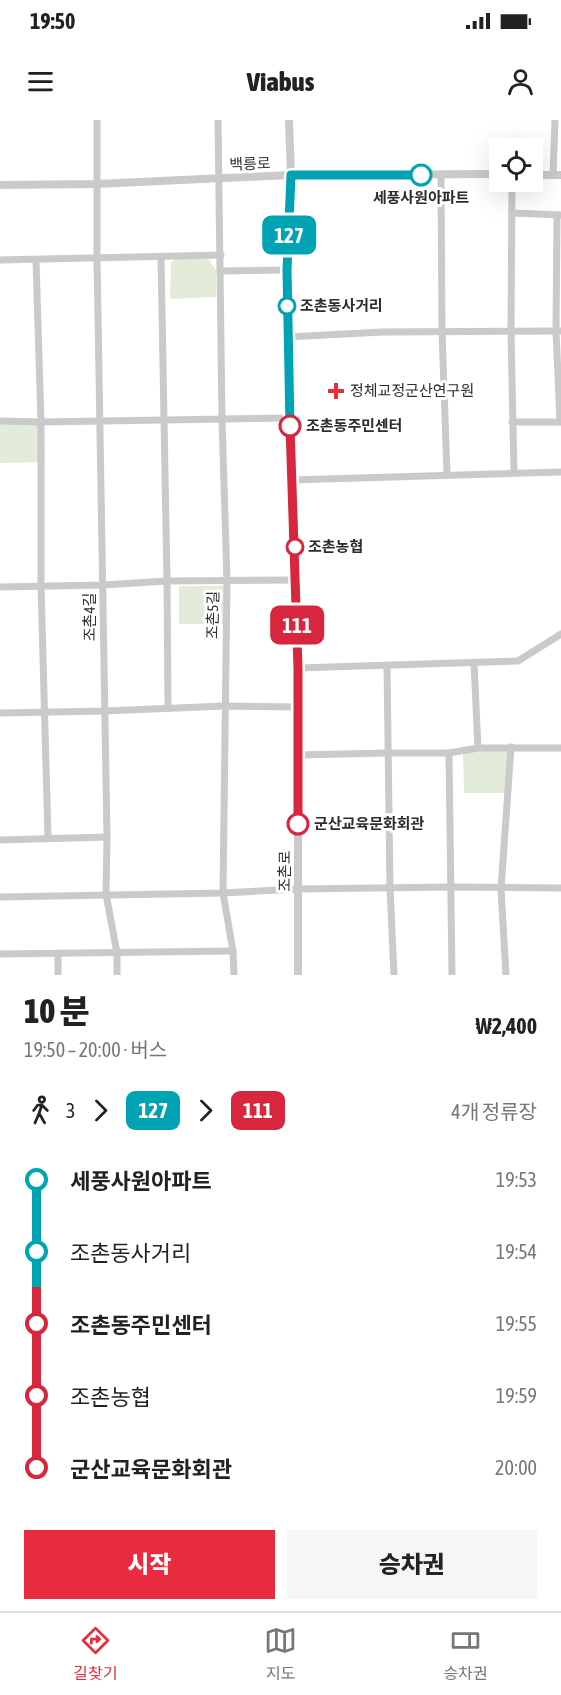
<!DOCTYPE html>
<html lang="ko">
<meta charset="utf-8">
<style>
:root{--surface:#fff;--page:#f6f6f6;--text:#222;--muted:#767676;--line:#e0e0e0;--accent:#e82b3e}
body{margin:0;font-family:"Asap Condensed","Noto Sans KR",sans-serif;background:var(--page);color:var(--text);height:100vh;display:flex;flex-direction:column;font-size:22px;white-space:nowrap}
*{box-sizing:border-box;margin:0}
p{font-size:20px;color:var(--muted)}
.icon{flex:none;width:33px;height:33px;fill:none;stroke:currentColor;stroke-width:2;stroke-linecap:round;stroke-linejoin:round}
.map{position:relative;height:855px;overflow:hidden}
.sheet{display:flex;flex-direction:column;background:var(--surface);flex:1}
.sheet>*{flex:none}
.badge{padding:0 12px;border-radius:9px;font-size:21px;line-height:39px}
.fabs{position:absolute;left:489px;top:18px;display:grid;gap:12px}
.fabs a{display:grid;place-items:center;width:54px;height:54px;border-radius:0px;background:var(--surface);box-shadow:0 6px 24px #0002;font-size:30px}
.map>.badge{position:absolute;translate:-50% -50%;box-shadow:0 0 0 3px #fff}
.legs{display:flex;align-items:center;gap:9px;height:66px;padding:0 24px;font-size:20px}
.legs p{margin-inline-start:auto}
.summary{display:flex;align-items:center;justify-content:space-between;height:102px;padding:0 24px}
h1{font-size:33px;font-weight:800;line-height:45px}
.cta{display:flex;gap:12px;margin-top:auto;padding:12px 24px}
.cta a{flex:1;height:69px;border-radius:0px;background:var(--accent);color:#fff;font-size:24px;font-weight:800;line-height:69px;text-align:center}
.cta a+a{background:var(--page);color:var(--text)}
ul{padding:0 24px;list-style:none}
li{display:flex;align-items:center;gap:21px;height:72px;font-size:22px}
li i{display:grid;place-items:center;width:9px;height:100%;margin:0 8px;background:currentColor}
li i::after{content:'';width:15px;height:15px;margin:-8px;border:4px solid;border-radius:50%;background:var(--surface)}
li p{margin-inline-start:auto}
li:first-child i{background:linear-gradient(#0000 50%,currentColor 0)}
li:last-child i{background:linear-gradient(currentColor 50%,#0000 0)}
.status{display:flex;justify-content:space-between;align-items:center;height:42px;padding:0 30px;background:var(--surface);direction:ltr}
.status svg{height:16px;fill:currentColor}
header{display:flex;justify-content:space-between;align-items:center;height:78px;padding:0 24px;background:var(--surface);font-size:27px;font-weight:800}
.dock{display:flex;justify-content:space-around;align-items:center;height:84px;border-top:2px solid var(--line);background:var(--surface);font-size:16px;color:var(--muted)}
.dock a{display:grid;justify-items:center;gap:3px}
.dock .on{color:var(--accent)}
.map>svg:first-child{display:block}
.green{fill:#e3ebd9}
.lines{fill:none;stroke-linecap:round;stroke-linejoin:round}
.minor{stroke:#cacaca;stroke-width:7}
.tertiary{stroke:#cacaca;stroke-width:8}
.line-1-casing{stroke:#fff;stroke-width:14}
.line-2-casing{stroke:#fff;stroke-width:14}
.line-1{stroke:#00a3b4;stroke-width:9}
.line-2{stroke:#d7263d;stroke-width:9}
.stop-1-dot{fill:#fff;stroke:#00a3b4;stroke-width:3}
.poi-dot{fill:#e82b3e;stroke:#fff;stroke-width:2}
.stop-2-dot{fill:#fff;stroke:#d7263d;stroke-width:3}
.labels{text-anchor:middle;stroke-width:6;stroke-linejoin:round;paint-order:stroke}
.street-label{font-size:15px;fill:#2d2d2d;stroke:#fff}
.stop-label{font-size:15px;font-weight:bold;fill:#2d2d2d;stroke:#fff;text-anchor:start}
.poi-label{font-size:15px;fill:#2d2d2d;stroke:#fff;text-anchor:start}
</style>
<div class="status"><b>19:50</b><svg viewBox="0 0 49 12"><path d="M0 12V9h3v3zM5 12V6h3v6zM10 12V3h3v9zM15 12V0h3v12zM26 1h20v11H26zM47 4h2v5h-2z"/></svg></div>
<header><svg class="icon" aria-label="menu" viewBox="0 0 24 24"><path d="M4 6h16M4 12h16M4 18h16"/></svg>Viabus<svg class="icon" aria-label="person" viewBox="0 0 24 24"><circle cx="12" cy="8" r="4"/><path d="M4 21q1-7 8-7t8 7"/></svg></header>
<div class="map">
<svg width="561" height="855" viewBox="0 0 561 855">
<rect width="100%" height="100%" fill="#fff"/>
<g class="green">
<polygon points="176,139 208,139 216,150 216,177 170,179 171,142"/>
<polygon points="0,302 38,302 43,307 45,342 0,343"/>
<rect x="179" y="466" width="47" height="38"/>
<polygon points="463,631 508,631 508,673 464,673"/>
</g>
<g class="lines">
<g class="minor">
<polyline points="97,0 97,138 107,717 106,774 117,833 117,855"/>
<polyline points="218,0 222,299 227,461 223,773 233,831 234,855"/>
<polyline points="441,55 442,211 447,354"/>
<polyline points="553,55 555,0"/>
<polyline points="512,62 511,210 514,353"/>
<polyline points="512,93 561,95"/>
<polyline points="557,95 556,211 560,302"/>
<polyline points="161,137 167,461 168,588"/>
<polyline points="0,140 221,135"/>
<polyline points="36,140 41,302 41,465 48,718"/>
<polyline points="220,151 287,150"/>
<polyline points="287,217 383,212 561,211"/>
<polyline points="0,301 41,302 290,298"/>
<polyline points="512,302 561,302"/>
<polyline points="291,360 561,352"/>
<polyline points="0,467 103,465 167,461 296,460"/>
<polyline points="474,543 478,628"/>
<polyline points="387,545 390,768 394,855"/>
<polyline points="298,548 518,541 561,514"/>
<polyline points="0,593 105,591 225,586 299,587"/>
<polyline points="449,633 452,855"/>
<polyline points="298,635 387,633 449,633 478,628 561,628"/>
<polyline points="0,720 107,717"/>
<polyline points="0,777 223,773 298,769 450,767 561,768"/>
<polyline points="0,834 233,831"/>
<polyline points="58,834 58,855"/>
<polyline points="506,855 501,769 511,627"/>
</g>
<g class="tertiary">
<polyline points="289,0 291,55 287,150 287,217 298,548 298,855"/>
<polyline points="532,55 561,55"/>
<polyline points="0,65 96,64 291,55 500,54"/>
</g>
</g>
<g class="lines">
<defs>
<polyline id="line-1" points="290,306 287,150 291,55 421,55"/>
<polyline id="line-2" points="290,306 298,548 298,704"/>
</defs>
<use href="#line-1" class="line-1-casing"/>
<use href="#line-2" class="line-2-casing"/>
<use href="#line-1" class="line-1"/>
<use href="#line-2" class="line-2"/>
</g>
<g class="stop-1-dot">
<circle cx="421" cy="55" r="10"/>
<circle cx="287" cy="186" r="8"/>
</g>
<path class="poi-dot" d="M333 262h6v6h6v6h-6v6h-6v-6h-6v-6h6z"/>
<g class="stop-2-dot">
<circle cx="290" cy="306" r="10"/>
<circle cx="295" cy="427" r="8"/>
<circle cx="298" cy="704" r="10"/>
</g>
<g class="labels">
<g class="street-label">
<text transform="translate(250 44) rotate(-2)" y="5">백릉로</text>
<text transform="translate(213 495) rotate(-89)" y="5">조촌5길</text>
<text transform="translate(90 497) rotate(-90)" y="5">조촌4길</text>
<text transform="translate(285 751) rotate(-90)" y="5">조촌로</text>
</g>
<g class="stop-label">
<text x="421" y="83" text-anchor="middle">세풍사원아파트</text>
<text x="300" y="191">조촌동사거리</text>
<text x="306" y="311">조촌동주민센터</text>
<text x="308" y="432">조촌농협</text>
<text x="314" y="709">군산교육문화회관</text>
</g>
<g class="poi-label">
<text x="350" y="276">정체교정군산연구원</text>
</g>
</g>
</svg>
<div class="fabs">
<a><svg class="icon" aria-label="locate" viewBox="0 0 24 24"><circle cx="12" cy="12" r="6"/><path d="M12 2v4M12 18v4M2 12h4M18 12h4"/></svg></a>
</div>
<b class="badge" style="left:289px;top:115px;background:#00a3b4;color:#fff">127</b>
<b class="badge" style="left:297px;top:505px;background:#d7263d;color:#fff">111</b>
</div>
<section class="sheet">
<div class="summary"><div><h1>10 분</h1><p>19:50 – 20:00 · 버스</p></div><b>₩2,400</b></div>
<div class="legs"><svg class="icon" aria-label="walk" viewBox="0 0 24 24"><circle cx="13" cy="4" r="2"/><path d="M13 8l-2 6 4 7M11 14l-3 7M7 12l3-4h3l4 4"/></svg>3<svg class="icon" aria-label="forward" viewBox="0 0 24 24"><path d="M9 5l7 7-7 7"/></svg><b class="badge" style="background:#00a3b4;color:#fff">127</b><svg class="icon" aria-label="forward" viewBox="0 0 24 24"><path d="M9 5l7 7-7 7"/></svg><b class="badge" style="background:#d7263d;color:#fff">111</b><p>4개 정류장</p></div>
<ul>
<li><i style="color:#00a3b4"></i><b>세풍사원아파트</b><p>19:53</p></li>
<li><i style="color:#00a3b4"></i><span>조촌동사거리</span><p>19:54</p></li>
<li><i style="color:#d7263d"></i><b>조촌동주민센터</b><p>19:55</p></li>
<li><i style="color:#d7263d"></i><span>조촌농협</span><p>19:59</p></li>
<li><i style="color:#d7263d"></i><b>군산교육문화회관</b><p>20:00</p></li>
</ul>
<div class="cta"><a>시작</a><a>승차권</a></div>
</section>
<nav class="dock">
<a class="on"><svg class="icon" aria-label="directions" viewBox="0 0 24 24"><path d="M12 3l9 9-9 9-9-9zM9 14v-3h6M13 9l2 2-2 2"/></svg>길찾기</a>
<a><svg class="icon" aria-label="map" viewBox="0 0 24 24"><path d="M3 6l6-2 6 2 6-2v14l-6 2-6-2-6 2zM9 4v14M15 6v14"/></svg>지도</a>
<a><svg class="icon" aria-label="tickets" viewBox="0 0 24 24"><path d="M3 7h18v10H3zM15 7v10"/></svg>승차권</a>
</nav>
